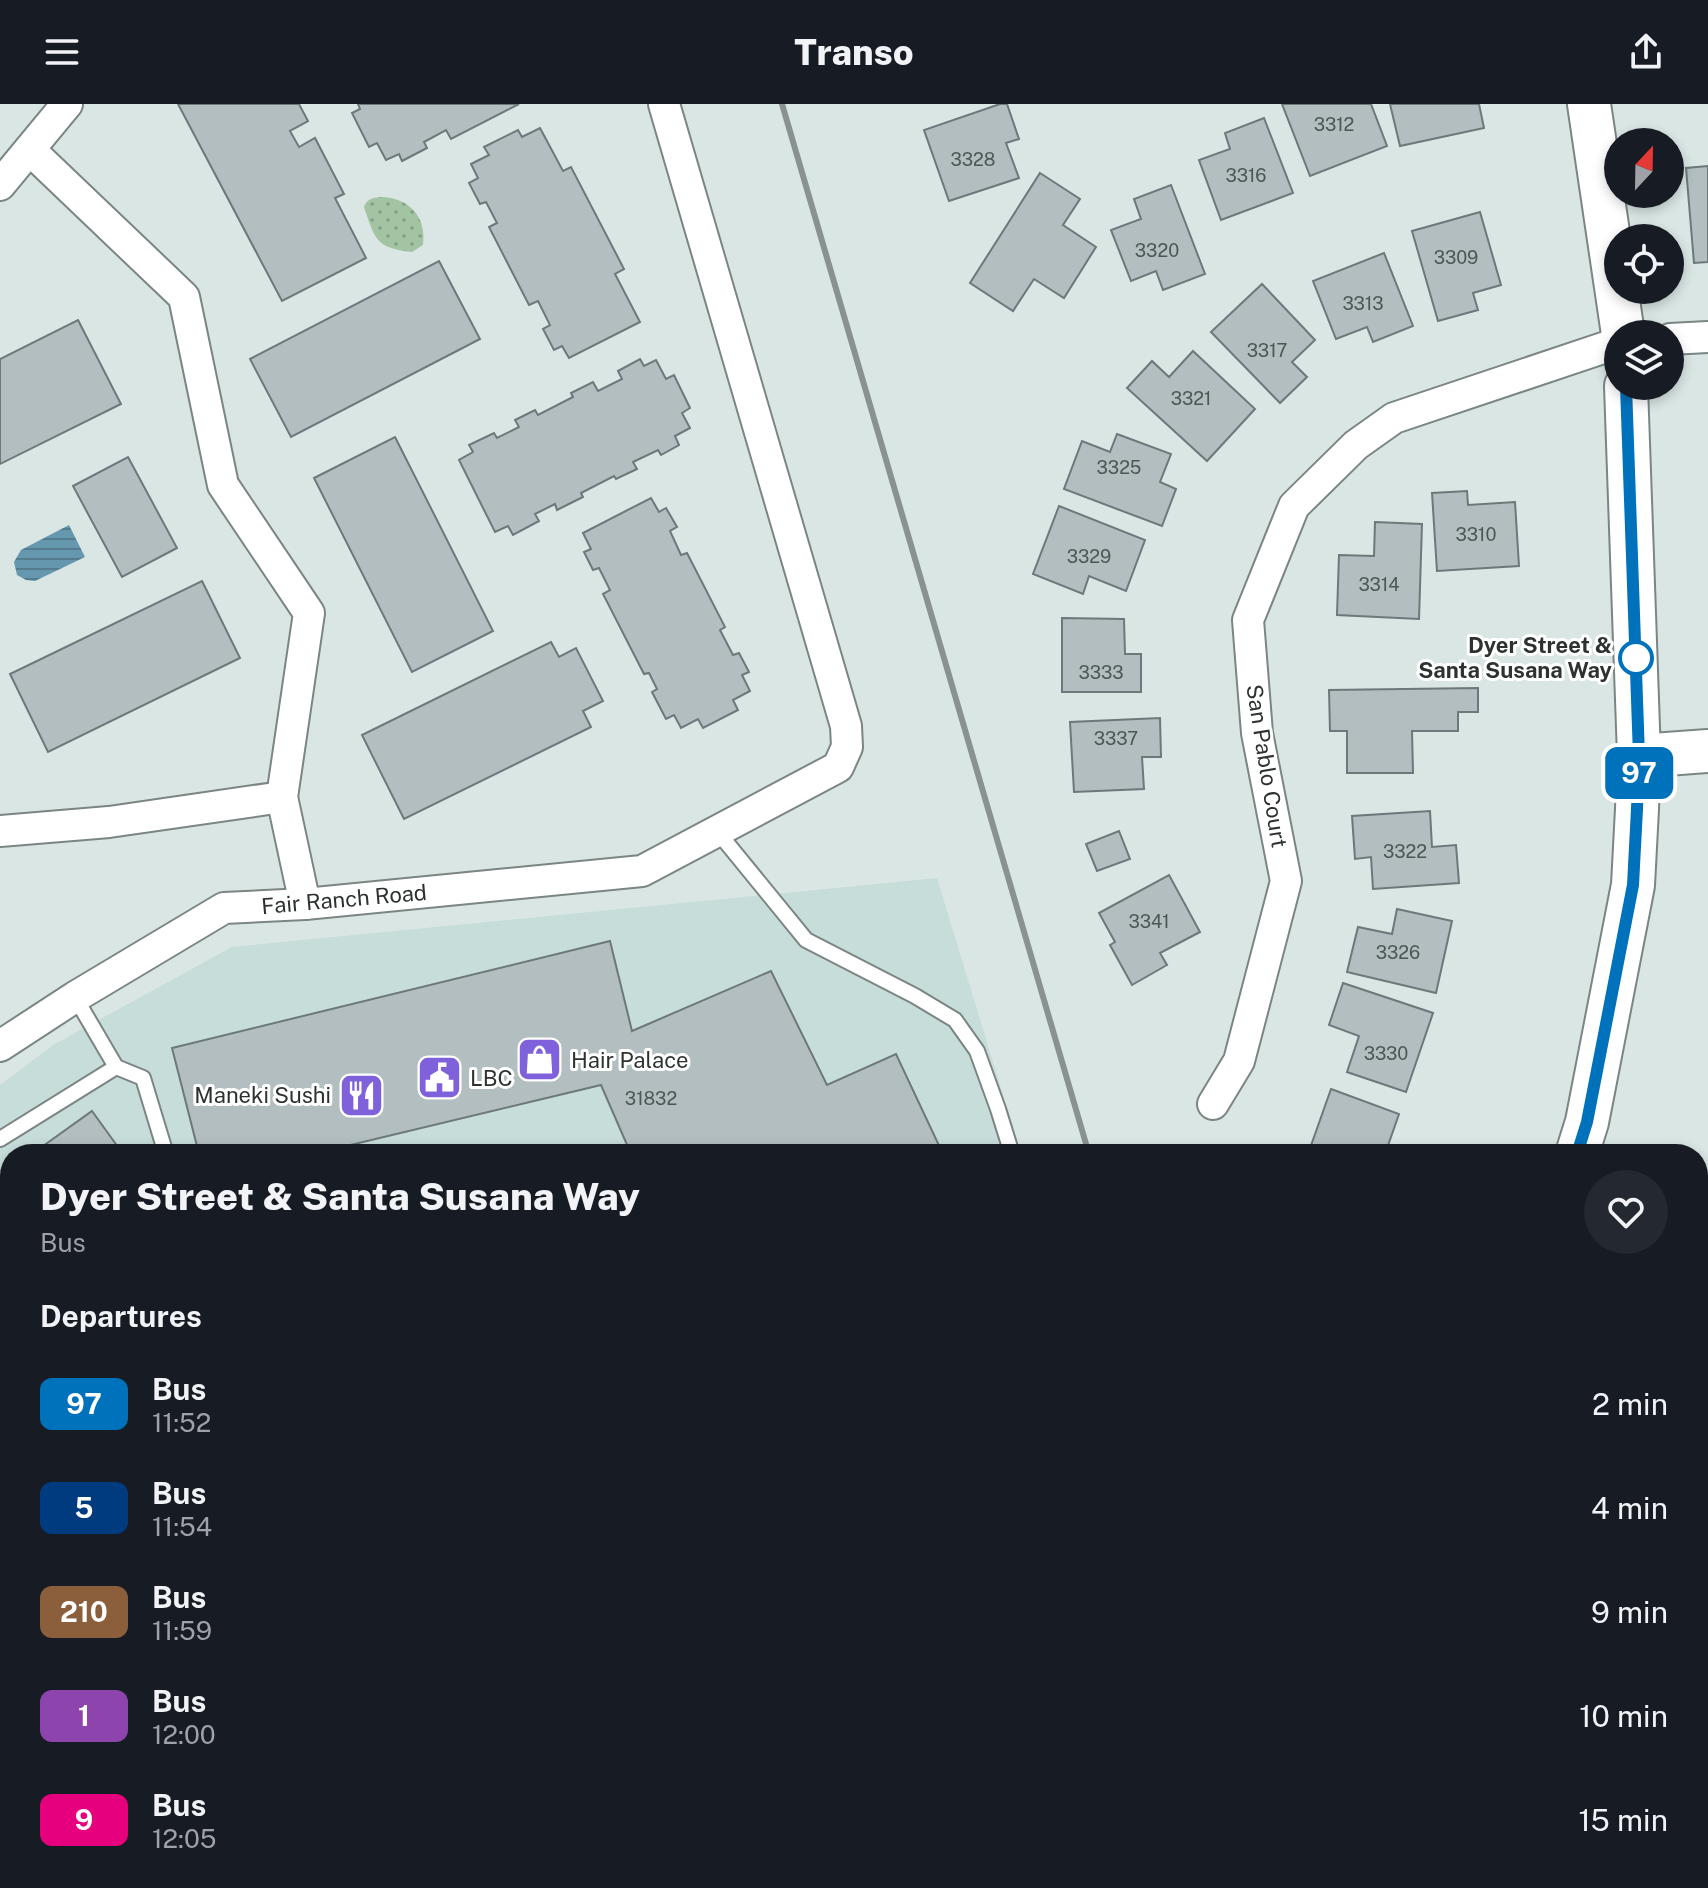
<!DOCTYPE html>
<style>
:root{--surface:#171b24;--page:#242831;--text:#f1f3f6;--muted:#9ea1a6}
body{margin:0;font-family:"Public Sans",sans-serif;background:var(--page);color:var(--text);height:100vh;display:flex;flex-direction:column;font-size:30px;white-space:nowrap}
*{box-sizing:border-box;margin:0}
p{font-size:26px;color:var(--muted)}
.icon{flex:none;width:44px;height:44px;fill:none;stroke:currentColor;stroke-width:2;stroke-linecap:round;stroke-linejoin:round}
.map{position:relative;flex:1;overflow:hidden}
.panel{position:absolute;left:0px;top:1040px;width:1708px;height:744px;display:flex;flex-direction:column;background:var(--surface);border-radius:32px 32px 0 0;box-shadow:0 4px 12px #0003}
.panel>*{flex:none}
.badge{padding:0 16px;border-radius:12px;font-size:28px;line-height:52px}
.needle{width:52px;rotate:22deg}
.fabs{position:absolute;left:1604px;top:24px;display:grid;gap:16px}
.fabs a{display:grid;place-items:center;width:80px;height:80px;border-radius:50%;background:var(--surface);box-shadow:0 4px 12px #0003;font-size:40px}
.map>.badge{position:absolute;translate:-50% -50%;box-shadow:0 0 0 4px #fff}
h2{padding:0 40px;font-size:30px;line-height:72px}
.round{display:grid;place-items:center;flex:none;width:84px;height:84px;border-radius:42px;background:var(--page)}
.summary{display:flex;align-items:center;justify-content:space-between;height:136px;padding:0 40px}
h1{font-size:38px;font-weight:800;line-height:60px}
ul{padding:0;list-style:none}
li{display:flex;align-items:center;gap:24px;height:104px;padding:0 40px}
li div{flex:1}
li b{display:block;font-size:30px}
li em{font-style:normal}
li .badge{min-width:88px;font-weight:700;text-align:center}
header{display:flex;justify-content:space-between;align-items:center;height:104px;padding:0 40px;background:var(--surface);font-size:36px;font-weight:800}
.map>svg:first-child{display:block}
.built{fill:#c7ddda}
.park{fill:url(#park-dots)}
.water{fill:url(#water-rules)}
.building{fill:#b2bec0;stroke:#6d787a;stroke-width:2}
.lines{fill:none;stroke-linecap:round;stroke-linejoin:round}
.lane-casing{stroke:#7a8584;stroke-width:18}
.street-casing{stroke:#7a8584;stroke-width:34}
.secondary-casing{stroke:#7a8584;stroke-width:46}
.path{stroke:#a5aead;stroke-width:5;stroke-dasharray:4 4;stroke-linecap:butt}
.lane{stroke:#fff;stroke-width:14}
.street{stroke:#fff;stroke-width:30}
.secondary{stroke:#fff;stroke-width:42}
.rail{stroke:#899290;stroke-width:6}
.line-casing{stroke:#fff;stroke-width:18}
.line{stroke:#0072bc;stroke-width:12}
.stop-dot{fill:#fff;stroke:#0072bc;stroke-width:4}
.labels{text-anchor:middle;stroke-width:6;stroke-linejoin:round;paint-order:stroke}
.number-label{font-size:18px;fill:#4e5555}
.stop-label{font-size:22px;font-weight:bold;fill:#2d3231;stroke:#fff;text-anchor:end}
.street-label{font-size:22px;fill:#2d3231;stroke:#fff}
.poi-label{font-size:22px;fill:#2d3231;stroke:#fff;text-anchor:start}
</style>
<header><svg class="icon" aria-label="menu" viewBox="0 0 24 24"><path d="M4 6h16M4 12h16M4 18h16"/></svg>Transo<svg class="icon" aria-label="share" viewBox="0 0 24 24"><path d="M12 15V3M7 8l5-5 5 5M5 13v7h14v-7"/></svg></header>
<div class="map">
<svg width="1708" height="1784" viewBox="0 0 1708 1784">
<defs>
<pattern id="park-dots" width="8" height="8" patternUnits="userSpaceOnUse" patternTransform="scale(2)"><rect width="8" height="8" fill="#a2c4a2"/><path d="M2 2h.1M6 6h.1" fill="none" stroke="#84a085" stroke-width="1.8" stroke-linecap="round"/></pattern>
<pattern id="water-rules" width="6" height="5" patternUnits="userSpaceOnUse" patternTransform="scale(2)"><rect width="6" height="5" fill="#6597ae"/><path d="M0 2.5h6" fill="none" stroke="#547c8e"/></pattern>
</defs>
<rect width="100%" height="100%" fill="#dae6e4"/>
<g class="built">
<polygon points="937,774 1021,1050 10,1050 10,1346 0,1330 0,981 53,941 232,843"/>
<polygon points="10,1706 10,1774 1240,1774 1243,1784 0,1784 0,1712"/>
</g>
<path class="park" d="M 380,93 C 408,93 427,112 423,141 L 412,148 C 375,144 375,135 364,103 C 367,95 372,94 380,93 Z"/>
<polygon class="water" points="69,421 85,453 35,477 26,476 17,471 14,458 21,446"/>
<g class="building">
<polygon points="178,0 299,0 308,17 290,27 299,43 315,34 344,90 335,94 366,154 282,197"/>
<polygon points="358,0 519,0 451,35 446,26 424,38 427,44 402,57 399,50 386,56 377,39 369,43 352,9 360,5"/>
<polygon points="1000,0 1007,0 1019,35 1006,39 1019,74 949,97 924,26"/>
<polygon points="1282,0 1371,0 1387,42 1310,72"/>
<polygon points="1390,0 1479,0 1484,24 1400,42"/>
<polygon points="1264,14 1293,89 1221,116 1199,56 1230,45 1225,29"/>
<polygon points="540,24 563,67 571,63 624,165 615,170 640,218 569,254 562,242 554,246 543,225 550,221 538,197 529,201 489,123 497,119 486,98 480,100 469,79 478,74 471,60 489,51 484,43 518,26 522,33"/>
<polygon points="1708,62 1708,158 1694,159 1686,64"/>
<polygon points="1040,69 1080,95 1063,121 1096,143 1064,194 1034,175 1013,207 970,179"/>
<polygon points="1171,81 1205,170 1163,186 1156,167 1131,177 1111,126 1141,115 1134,95"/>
<polygon points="1480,108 1501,181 1473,189 1478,206 1438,217 1412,127"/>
<polygon points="1384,149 1413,222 1373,238 1367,223 1336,235 1313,177"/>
<polygon points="439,157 480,235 291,333 250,255"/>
<polygon points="1262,180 1315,236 1292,258 1307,273 1280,299 1211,228"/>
<polygon points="78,216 121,300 0,360 0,255"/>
<polygon points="1193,247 1255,305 1207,357 1127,284 1152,257 1169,273"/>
<polygon points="640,255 644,262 656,256 666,275 674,271 690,304 682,309 690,324 675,332 679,341 661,351 658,346 633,358 637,365 616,375 614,372 581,389 583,393 557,406 555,400 535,410 539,417 513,431 508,422 495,428 459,356 473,348 469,341 494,329 497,334 519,323 515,316 535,306 538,311 573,293 571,289 593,278 598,287 622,275 618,267"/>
<polygon points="1117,330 1171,350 1160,378 1176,385 1162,422 1064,385 1082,337 1110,348"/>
<polygon points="395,333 493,527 412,568 314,374"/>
<polygon points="128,353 177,444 122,473 73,382"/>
<polygon points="1467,387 1468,401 1515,398 1519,462 1437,467 1432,389"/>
<polygon points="651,394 659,408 666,404 677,423 670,427 681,451 687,449 725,523 720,526 733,551 739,549 749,568 742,571 750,587 733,596 738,606 703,624 698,615 681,624 674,611 666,615 652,588 657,585 649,569 644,570 603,490 610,486 599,464 593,466 584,448 591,445 583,429"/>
<polygon points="1059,402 1145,436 1126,487 1089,472 1083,490 1033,470"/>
<polygon points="1375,418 1422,420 1419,515 1337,511 1339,451 1374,452"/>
<polygon points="202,477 240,554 48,648 10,570"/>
<polygon points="1062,514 1124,515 1125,550 1141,550 1141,588 1062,588"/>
<polygon points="551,538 559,553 576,544 603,597 583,607 591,623 404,715 362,631"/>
<polygon points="1478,584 1478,608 1458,608 1458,627 1412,627 1413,669 1347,669 1347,627 1330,627 1329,586"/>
<polygon points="1160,614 1161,653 1142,653 1144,685 1074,688 1070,618"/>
<polygon points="1430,707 1432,743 1456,741 1459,779 1373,785 1371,753 1355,755 1352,712"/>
<polygon points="1119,727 1130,755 1097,767 1086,740"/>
<polygon points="1169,771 1200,828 1160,849 1167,861 1132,881 1110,841 1115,838 1099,809"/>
<polygon points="1397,805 1452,817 1436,889 1347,868 1358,823 1392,830"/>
<polygon points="610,837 632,927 771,867 827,981 896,950 943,1050 631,1050 601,981 313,1050 199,1050 172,944"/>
<polygon points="1343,879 1433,909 1406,988 1347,968 1359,932 1329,921"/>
<polygon points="1331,985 1399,1010 1385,1050 1308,1050"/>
<polygon points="92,1007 123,1050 32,1050"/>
<polygon points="10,1065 10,1210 0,1217 0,1073"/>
<polygon points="1708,1214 1708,1312 1705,1313 1698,1242 1698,1215"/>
<polygon points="0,1660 10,1675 10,1740 3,1745 0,1741"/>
<polygon points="1698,1686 1708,1688 1708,1735 1701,1780 1666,1774 1698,1774"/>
<polygon points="10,1773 98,1774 105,1784 0,1784 0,1779"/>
<polygon points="417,1774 556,1774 563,1784 402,1784"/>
</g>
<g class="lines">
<defs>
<g id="lane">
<polyline points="717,727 806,836 915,892 955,916 977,947 998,1005 1012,1050"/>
<polyline points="75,893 116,963 143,974 166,1050"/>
<polyline points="0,1035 116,963"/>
<polyline points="0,1263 10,1277"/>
<polyline points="0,1379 10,1372"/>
<polyline points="0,1761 10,1755"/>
<polyline points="993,1784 1000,1774"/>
</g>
<g id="street">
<polyline points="0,81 67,0"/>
<polyline points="1670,235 1708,233"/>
<polyline points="282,693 305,800"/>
<polyline points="0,727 109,718 282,693 309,509 223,381 184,193 30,46"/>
<polyline points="0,942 75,893 224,804 305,800 642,767 838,663 847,643 846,622 664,0"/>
<polyline points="1213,1000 1239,957 1286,777 1257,629 1248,516 1294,402 1356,341 1394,314 1618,239"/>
<polyline points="1698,1429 1708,1438"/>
</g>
<g id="secondary">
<polyline points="1589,0 1623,230"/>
<polyline points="1639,652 1708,647"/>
<polyline points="1577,1050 1587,1018 1633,781 1637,705 1639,652 1626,282"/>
<polyline points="0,1417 10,1433"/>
<polyline points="0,1538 10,1553"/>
<polyline points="155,1774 162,1784"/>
<polyline points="235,1774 242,1784"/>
<polyline points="1177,1784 1185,1774"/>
<polyline points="1265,1784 1266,1774"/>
</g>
</defs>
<use href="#lane" class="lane-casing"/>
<use href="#street" class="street-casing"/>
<use href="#secondary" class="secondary-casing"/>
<polyline class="path" points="1410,1774 1421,1784"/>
<use href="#lane" class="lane"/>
<use href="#street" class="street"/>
<use href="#secondary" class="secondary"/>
<g class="rail">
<polyline points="782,0 1089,1050"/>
<polyline points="1298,1774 1301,1784"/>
</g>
</g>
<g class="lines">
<defs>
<polyline id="line" points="1577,1050 1587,1018 1633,781 1637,705 1639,652 1626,282"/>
</defs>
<use href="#line" class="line-casing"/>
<use href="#line" class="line"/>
</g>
<defs>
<symbol id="shop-square" viewBox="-11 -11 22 22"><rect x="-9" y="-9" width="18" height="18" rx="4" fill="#7f61dc" stroke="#fff"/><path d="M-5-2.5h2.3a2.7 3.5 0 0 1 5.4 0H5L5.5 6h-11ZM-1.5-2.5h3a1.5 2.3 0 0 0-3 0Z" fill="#fff"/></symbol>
<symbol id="civic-square" viewBox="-11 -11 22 22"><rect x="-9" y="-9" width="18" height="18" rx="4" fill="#7f61dc" stroke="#fff"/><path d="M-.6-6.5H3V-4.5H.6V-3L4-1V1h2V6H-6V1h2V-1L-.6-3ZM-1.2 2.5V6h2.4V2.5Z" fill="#fff"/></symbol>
<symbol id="restaurant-square" viewBox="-11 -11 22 22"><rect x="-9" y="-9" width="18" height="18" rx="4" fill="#7f61dc" stroke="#fff"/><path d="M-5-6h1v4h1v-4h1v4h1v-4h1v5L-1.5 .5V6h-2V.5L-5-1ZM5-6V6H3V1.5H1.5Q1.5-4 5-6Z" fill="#fff"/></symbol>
</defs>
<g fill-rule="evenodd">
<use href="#shop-square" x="514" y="930" width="51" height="51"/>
<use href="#civic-square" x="414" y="948" width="51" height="51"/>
<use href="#restaurant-square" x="336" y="966" width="51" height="51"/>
</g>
<circle class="stop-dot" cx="1636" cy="554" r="16"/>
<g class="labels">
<g class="number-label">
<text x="1334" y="27">3312</text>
<text x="973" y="62">3328</text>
<text x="1246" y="78">3316</text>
<text x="1157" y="153">3320</text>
<text x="1456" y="160">3309</text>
<text x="1363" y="206">3313</text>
<text x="1267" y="253">3317</text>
<text x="1191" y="301">3321</text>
<text x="1119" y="370">3325</text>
<text x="1476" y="437">3310</text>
<text x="1089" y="459">3329</text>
<text x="1379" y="487">3314</text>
<text x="1101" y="575">3333</text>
<text x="1116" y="641">3337</text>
<text x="1405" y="754">3322</text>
<text x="1149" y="824">3341</text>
<text x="1398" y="855">3326</text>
<text x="1386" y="956">3330</text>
<text x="651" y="1001">31832</text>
</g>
<g class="stop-label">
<text x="1612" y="549">Dyer Street &amp;<tspan x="1612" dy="25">Santa Susana Way</tspan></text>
</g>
<g class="street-label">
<text transform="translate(1267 662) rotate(81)" y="8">San Pablo Court</text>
<text transform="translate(344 795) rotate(-5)" y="8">Fair Ranch Road</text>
</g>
<g class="poi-label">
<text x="571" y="964">Hair Palace</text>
<text x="470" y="982">LBC</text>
<text x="331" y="999" text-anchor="end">Maneki Sushi</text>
</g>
</g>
</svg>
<div class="fabs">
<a><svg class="needle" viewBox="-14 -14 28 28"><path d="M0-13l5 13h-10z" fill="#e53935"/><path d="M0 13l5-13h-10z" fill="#9ea1a6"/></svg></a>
<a><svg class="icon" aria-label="locate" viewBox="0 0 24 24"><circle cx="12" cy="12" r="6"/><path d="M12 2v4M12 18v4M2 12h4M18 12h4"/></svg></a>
<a><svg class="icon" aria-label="layers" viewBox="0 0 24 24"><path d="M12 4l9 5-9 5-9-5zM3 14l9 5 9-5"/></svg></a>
</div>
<b class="badge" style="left:1639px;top:669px;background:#0072bc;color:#fff">97</b>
<section class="panel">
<div class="summary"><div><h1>Dyer Street &amp; Santa Susana Way</h1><p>Bus</p></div><a class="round"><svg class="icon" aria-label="heart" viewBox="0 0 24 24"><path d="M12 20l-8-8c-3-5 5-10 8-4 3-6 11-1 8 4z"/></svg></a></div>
<h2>Departures</h2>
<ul>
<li><span class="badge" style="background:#0072bc;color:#fff">97</span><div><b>Bus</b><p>11:52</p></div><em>2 min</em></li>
<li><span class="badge" style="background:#003b80;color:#fff">5</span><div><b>Bus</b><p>11:54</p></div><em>4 min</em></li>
<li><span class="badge" style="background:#8b5e3c;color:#fff">210</span><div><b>Bus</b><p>11:59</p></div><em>9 min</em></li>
<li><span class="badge" style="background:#8e44ad;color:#fff">1</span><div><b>Bus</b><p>12:00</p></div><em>10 min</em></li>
<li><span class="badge" style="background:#e6007e;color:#fff">9</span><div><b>Bus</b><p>12:05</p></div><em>15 min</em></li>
</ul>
</section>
</div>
